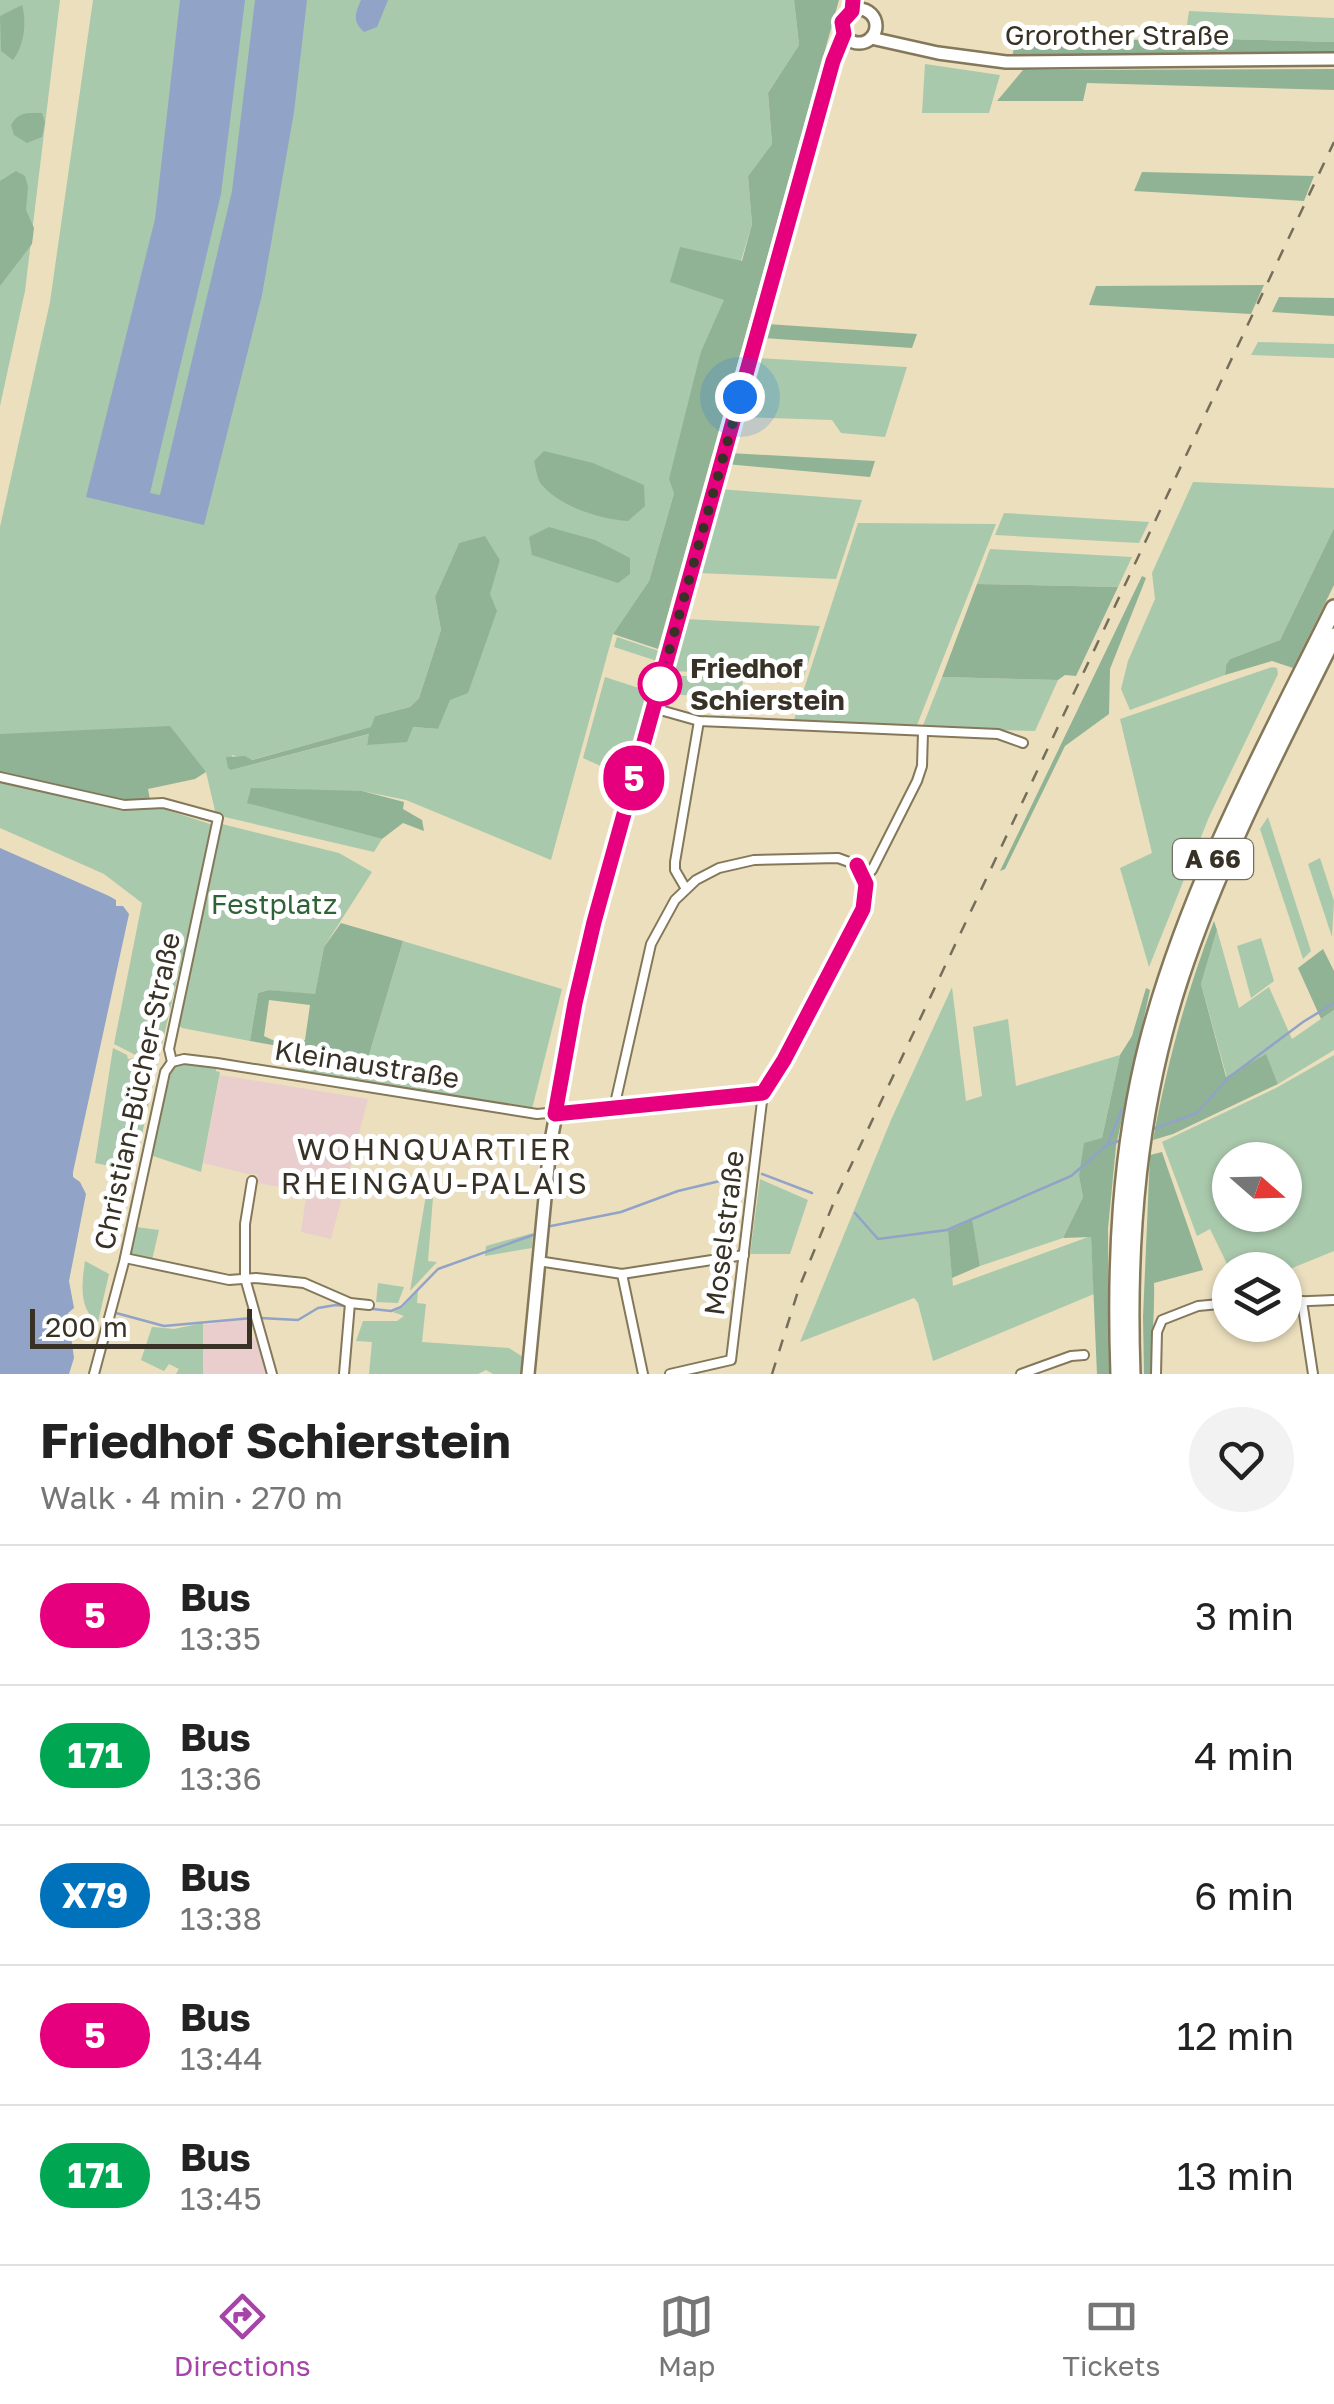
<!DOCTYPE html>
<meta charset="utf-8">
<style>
:root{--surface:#fff;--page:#f2f2f2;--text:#222;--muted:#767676;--line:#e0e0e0;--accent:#a744a9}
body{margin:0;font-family:"Golos Text",sans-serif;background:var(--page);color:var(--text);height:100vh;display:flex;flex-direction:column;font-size:38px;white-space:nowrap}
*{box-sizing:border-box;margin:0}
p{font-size:32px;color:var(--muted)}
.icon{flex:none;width:55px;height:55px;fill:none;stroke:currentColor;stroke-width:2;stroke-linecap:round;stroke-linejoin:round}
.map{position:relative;height:1374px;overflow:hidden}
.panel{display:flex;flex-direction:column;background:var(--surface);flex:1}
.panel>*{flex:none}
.badge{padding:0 20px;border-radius:32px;font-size:35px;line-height:65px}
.needle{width:65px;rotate:110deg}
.buttons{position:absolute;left:1212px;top:1142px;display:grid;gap:20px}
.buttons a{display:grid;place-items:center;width:90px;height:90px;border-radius:50%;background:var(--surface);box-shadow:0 2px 8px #0004;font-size:50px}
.scale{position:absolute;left:30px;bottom:25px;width:222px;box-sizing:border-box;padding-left:10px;border:5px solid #373225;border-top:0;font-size:28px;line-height:35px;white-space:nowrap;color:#373225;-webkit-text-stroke:8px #fff;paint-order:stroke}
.you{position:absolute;width:50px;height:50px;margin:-25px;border:8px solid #fff;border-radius:50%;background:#1a73e8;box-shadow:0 0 0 15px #1a73e833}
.map>.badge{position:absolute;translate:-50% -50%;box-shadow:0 0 0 5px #fff}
.round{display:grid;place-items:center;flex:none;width:105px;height:105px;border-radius:52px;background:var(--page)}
.headline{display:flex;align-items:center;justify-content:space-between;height:170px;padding:0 40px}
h1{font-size:48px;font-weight:700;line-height:75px}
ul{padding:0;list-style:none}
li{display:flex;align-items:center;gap:30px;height:140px;padding:0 40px;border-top:2px solid var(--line)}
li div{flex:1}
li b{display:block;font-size:38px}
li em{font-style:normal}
li .badge{min-width:110px;font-weight:700;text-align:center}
.tabs{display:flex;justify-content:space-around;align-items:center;height:140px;border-top:2px solid var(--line);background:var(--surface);font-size:28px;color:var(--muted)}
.tabs a{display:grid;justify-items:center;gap:5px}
.tabs .active{color:var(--accent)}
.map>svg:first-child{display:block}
.education{fill:#e9cecd}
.green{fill:#a9c9ac;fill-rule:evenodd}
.forest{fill:#91b395;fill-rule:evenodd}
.water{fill:#91a3c7}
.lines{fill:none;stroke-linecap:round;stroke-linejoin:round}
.stream{stroke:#91a3c7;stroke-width:2.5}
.street-casing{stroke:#84785a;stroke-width:12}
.secondary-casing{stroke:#84785a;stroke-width:16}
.highway-casing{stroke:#84785a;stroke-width:20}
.street{stroke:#fff;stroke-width:8}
.secondary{stroke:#fff;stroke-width:11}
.highway{stroke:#fff;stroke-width:15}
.rail{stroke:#756e5a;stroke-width:2.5;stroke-dasharray:12 12;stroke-linecap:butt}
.line-casing{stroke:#fff;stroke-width:22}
.line{stroke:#e6007e;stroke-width:15}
.walk{stroke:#373225;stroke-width:10;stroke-dasharray:0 18}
.stop-dot{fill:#fff;stroke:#e6007e;stroke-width:5}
.labels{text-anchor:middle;stroke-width:10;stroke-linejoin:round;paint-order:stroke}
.shield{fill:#fff;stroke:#737066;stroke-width:2.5}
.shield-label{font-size:25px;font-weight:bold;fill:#373225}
.street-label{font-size:28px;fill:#373225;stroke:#fff}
.stop-label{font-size:28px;font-weight:bold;fill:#373225;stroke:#fff;text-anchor:start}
.park-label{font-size:28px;fill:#306238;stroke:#fff}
.neighbourhood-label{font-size:30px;letter-spacing:2.5px;fill:#373225;stroke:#fff}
</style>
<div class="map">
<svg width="1334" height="1374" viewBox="0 0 1334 1374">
<rect width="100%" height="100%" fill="#ebdfbe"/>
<g class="education">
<polygon points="220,1075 368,1099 331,1239 301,1232 307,1191 257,1183 258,1174 247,1174 203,1163"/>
<polygon points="246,1319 250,1339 257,1338 268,1374 176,1374 179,1369 169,1364 164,1371 141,1360 152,1327 174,1329"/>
</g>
<g class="green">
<polygon points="0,0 60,0 25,291 0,406"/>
<path d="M 93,0 L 794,0 L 799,45 L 768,93 L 772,144 L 748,176 L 752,224 L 741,261 L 671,282 L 725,299 L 701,351 L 674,493 L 649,581 L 613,634 L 551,860 L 406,800 L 362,791 L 247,802 L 382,839 L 374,852 L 216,815 L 206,772 L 0,734 L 0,527 L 50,302 ZM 485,537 L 500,560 L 438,729 L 413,727 L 367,744 L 370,734 L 231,770 L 232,755 L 251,760 L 372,727 L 375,716 L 410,707 L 419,698 L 441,630 L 435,597 L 459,543 Z"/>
<polygon points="1189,11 1334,18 1334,42 1185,38"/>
<polygon points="925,64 1000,75 989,113 922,113"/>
<polygon points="1258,342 1334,344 1334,358 1251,355"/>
<polygon points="756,358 907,367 885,437 841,433 832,420 740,417"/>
<polygon points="1193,482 1334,488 1334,528 1280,640 1230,659 1226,665 1225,675 1130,710 1121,689 1128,661 1155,599 1152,573"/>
<polygon points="719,489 862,500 836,579 698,573"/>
<polygon points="1004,513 1149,522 1139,543 995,535"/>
<polygon points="858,523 996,524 917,725 913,728 796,723 794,720"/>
<polygon points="990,549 1132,557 1118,587 977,584"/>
<polygon points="685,619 820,626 804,676 671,671"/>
<polygon points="617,637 659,651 657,661 614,647"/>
<polygon points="1272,667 1277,668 1278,674 1209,817 1149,967 1120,868 1152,853 1120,719"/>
<polygon points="667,675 743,679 742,690 723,689 722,697 664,694"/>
<polygon points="605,677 648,691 625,777 583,758"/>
<polygon points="942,677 1058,680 1035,731 922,728"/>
<polygon points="0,781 119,808 164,809 213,825 157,1066 114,1044 142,903 104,874 0,828"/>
<polygon points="1268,817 1311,951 1303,959 1260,829"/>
<polygon points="222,824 339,853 372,872 324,947 315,995 269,990 258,993 250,1041 182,1028 179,1025"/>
<polygon points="1320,858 1334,901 1332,937 1308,864"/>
<polygon points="1217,930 1239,1008 1269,987 1292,1039 1334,1010 1334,1050 1278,1084 1266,1055 1227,1078 1201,984"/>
<polygon points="1261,938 1274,981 1251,998 1237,946"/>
<polygon points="403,941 562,989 532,1109 296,1071 291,1054 324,1052 369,1055"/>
<polygon points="952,987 966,1101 982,1096 973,1027 1008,1019 1016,1086 1120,1055 1102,1138 1079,1176 1083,1197 1063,1238 980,1266 971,1219 948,1231 953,1286 1091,1236 1094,1294 933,1361 918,1303 914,1298 800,1342 891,1120"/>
<polygon points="113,1048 127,1055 128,1059 134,1058 156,1070 134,1171 95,1163"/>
<path d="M 1334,1055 L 1334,1251 L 1285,1271 L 1230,1270 L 1210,1229 L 1197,1236 L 1162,1142 L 1276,1088 ZM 1285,1160 L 1285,1215 L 1230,1215 L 1230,1160 Z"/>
<path d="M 183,1062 L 216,1066 L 216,1071 L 220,1072 L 201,1172 L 150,1155 C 155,1131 160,1072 183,1062 Z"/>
<polygon points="430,1171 435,1172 428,1261 437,1262 410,1291"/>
<polygon points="760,1179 808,1200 790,1254 750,1254"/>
<polygon points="136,1227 159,1230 152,1260 130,1257"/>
<polygon points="533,1233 532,1248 485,1256 486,1246"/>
<path d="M 85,1261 L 109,1274 L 98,1322 C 78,1310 82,1282 85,1261 Z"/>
<polygon points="378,1283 404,1287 398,1303 376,1302"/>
<polygon points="418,1290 417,1303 426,1304 422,1342 509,1348 523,1357 522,1374 493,1374 486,1370 478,1374 369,1374 372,1342 356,1341 363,1321 397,1321 404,1316 393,1312 402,1308"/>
<polygon points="203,1323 203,1374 176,1374 179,1369 169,1364 164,1371 141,1360 152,1327 174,1329"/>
</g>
<g class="forest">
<polygon points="794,0 839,0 658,649 613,634 649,581 674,493 669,479 701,351 724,300 670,282 680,247 742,261 752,224 748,176 772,144 768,93 799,45"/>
<path d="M 22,5 C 27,22 24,46 13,60 L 1,51 L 0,16 Z"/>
<polygon points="1185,38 1334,42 1334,55 1012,57 1015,44"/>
<polygon points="1334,69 1334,90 1087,83 1083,101 997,101 1023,70"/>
<path d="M 42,113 L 45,122 L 42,137 L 27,143 L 14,135 L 11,125 C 19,111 27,113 42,113 Z"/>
<polygon points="16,171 25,176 28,187 26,210 34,228 32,244 0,286 0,181"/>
<polygon points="1142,172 1314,176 1304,201 1134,191"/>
<polygon points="1264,285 1251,314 1089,305 1096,286"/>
<polygon points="1279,297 1334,298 1334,316 1272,312"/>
<polygon points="767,324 917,334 912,348 763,338"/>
<path d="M 544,451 L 593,463 L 644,485 L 645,506 L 628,521 C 600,519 560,507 541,484 C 537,479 536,468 534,461 Z"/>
<polygon points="730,453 875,461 870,477 726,464"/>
<polygon points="549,527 595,540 630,558 630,574 618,583 532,555 529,537"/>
<polygon points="1334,528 1334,585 1293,668 1272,661 1225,675 1226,665 1230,659 1280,640"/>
<polygon points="485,536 500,560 490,594 497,611 468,693 450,700 438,729 413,727 407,742 367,745 369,734 231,770 228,768 226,757 245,756 252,760 371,727 375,716 410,707 419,698 441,630 435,597 459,543"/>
<polygon points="1142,576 1146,578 1110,669 1109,714 1065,746 1005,869 1000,871"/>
<polygon points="977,584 1118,587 1076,676 1065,675 1058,680 942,677"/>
<polygon points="170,726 206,772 195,779 148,789 150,800 121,801 0,774 0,734"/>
<polygon points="251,788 362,791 404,802 403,809 422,820 424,831 403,823 382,839 247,803"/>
<path d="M 1214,921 L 1217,930 L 1201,984 L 1226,1077 L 1266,1054 L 1278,1084 L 1173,1134 L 1153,1140 C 1167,1064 1186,993 1214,921 Z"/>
<path d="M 341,923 L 403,941 L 369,1055 L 324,1052 L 298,1055 L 291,1054 L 284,1047 L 250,1041 L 258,993 L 269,990 L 315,994 L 324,947 ZM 269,1000 L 310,1005 L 305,1040 L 281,1044 L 264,1036 Z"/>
<polygon points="1323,949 1334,971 1334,1010 1321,1019 1298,968"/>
<polygon points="1146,988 1150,990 1116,1146 1108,1229 1109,1374 1097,1374 1091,1237 1063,1238 1083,1197 1079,1176 1084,1143 1102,1138 1120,1055 1132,1036"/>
<path d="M 1162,1152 L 1203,1270 L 1154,1283 C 1155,1314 1151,1343 1152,1374 L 1144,1374 L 1143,1317 L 1150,1155 Z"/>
<polygon points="972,1220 980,1266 952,1278 948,1231"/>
</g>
<g class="water">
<polygon points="180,0 245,0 221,194 150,493 160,495 232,191 255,0 307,0 294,112 262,295 204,525 86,497 155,219"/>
<path d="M 361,0 L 388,0 L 377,27 L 364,32 C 352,21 355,14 361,0 Z"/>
<polygon points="0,848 109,896 116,900 116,906 123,906 129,914 73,1172 73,1177 80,1182 86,1194 69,1281 74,1308 68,1313 74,1358 69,1374 0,1374"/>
</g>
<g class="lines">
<g class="stream">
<polyline points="1153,1129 1197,1113 1228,1078 1303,1022 1334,1003"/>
<polyline points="1107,1145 1122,1110"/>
<polyline points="762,1174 812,1193"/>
<polyline points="855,1213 878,1239 947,1230 1071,1176 1107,1145 1122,1140"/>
<polyline points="551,1226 621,1212 678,1191 745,1175"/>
<polyline points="116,1313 164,1326 252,1318"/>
<polyline points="260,1318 298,1320 318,1308 336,1305 391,1311 401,1307 438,1269 533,1235"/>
</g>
<defs>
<g id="street">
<polyline points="653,708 699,721 998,734 1023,743"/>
<polyline points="0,777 124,805 163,803 218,818 169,1049 172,1062 165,1072 124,1262 94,1374"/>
<polyline points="686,889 675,870 675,862 699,721"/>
<polyline points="172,1062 184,1059 217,1063 537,1114 763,1093"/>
<polyline points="614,1108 651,944 675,900 696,880 719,868 754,860 838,858 857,865 865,877"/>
<polyline points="252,1181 245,1224 245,1278 272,1374"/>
<polyline points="125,1258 229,1280 256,1278 304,1283 350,1303 369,1305"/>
<polyline points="538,1261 622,1274 744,1255"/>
<polyline points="622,1274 643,1374"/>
<polyline points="1302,1301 1313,1374"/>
<polyline points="1285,1302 1334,1300"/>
<polyline points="344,1374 350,1303"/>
<polyline points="670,1374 731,1360 763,1093 775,1078 863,909 867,891 865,877 872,870 917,781 922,766 923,732"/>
<polyline points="1021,1374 1071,1356 1084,1355"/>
<polyline points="1156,1374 1157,1332 1162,1320 1198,1306 1230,1303"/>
</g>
<g id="secondary">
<circle cx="859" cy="26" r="17"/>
<polyline points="871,38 938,53 1006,62 1334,59"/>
<polyline points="528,1374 550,1146 587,949 833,61 844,34"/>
</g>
<g id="highway">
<path d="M 1119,1374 C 1115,1262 1120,1150 1148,1041 C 1188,888 1264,749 1334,608"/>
<path d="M 1132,1374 C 1127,1239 1138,1105 1181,976 C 1220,858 1279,747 1334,636"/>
</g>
</defs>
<use href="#street" class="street-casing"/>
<use href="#secondary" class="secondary-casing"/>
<use href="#highway" class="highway-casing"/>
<use href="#street" class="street"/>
<use href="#secondary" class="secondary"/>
<use href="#highway" class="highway"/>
<polyline class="rail" points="772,1374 799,1288 836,1197 1334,142"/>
</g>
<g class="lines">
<defs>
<polyline id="line" points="853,0 852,11 842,22 844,34 833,61 594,922 575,1003 555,1114 763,1093 784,1060 863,909 866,884 857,865"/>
</defs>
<use href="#line" class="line-casing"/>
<use href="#line" class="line"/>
<polyline class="walk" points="660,684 740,397"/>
</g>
<circle class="stop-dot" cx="660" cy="684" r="20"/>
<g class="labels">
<rect class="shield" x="1173" y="839" width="80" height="40" rx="8"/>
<g class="shield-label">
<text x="1213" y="868">A 66</text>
</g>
<g class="street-label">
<text x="1117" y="45">Grorother Straße</text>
<text transform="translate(367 1064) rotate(9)" y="10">Kleinaustraße</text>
<text transform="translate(137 1091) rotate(-78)" y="10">Christian-Bücher-Straße</text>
<text transform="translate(724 1233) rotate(-83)" y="10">Moselstraße</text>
</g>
<g class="stop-label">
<text x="690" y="678">Friedhof<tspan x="690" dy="32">Schierstein</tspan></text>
</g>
<g class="park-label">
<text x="274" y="914">Festplatz</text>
</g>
<g class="neighbourhood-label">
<text x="435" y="1160">WOHNQUARTIER<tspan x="435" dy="34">RHEINGAU-PALAIS</tspan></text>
</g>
</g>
</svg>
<div class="buttons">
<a><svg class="needle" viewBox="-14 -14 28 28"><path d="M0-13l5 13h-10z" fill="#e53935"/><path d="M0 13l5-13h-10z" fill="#767676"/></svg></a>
<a><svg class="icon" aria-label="layers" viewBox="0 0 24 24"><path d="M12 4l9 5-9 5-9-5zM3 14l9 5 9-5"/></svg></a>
</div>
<div class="scale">200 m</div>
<div class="you" style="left:740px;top:397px"></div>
<b class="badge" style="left:634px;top:778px;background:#e6007e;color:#fff">5</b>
</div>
<section class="panel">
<div class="headline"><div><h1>Friedhof Schierstein</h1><p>Walk · 4 min · 270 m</p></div><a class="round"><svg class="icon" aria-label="heart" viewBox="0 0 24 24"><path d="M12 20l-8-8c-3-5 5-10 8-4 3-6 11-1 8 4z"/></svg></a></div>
<ul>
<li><span class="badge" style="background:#e6007e;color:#fff">5</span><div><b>Bus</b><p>13:35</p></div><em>3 min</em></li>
<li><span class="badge" style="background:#00a651;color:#fff">171</span><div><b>Bus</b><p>13:36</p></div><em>4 min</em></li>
<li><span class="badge" style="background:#0072bc;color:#fff">X79</span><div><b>Bus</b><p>13:38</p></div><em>6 min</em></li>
<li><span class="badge" style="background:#e6007e;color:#fff">5</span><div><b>Bus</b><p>13:44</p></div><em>12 min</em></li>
<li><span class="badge" style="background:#00a651;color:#fff">171</span><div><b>Bus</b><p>13:45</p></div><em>13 min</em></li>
</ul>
</section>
<nav class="tabs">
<a class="active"><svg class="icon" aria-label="directions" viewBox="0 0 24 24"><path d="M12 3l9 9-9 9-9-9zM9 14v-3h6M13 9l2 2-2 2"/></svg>Directions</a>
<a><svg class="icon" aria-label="map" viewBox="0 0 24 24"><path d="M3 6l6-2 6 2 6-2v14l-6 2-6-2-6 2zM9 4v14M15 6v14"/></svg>Map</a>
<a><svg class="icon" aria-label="tickets" viewBox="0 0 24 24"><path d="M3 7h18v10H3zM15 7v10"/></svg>Tickets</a>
</nav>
